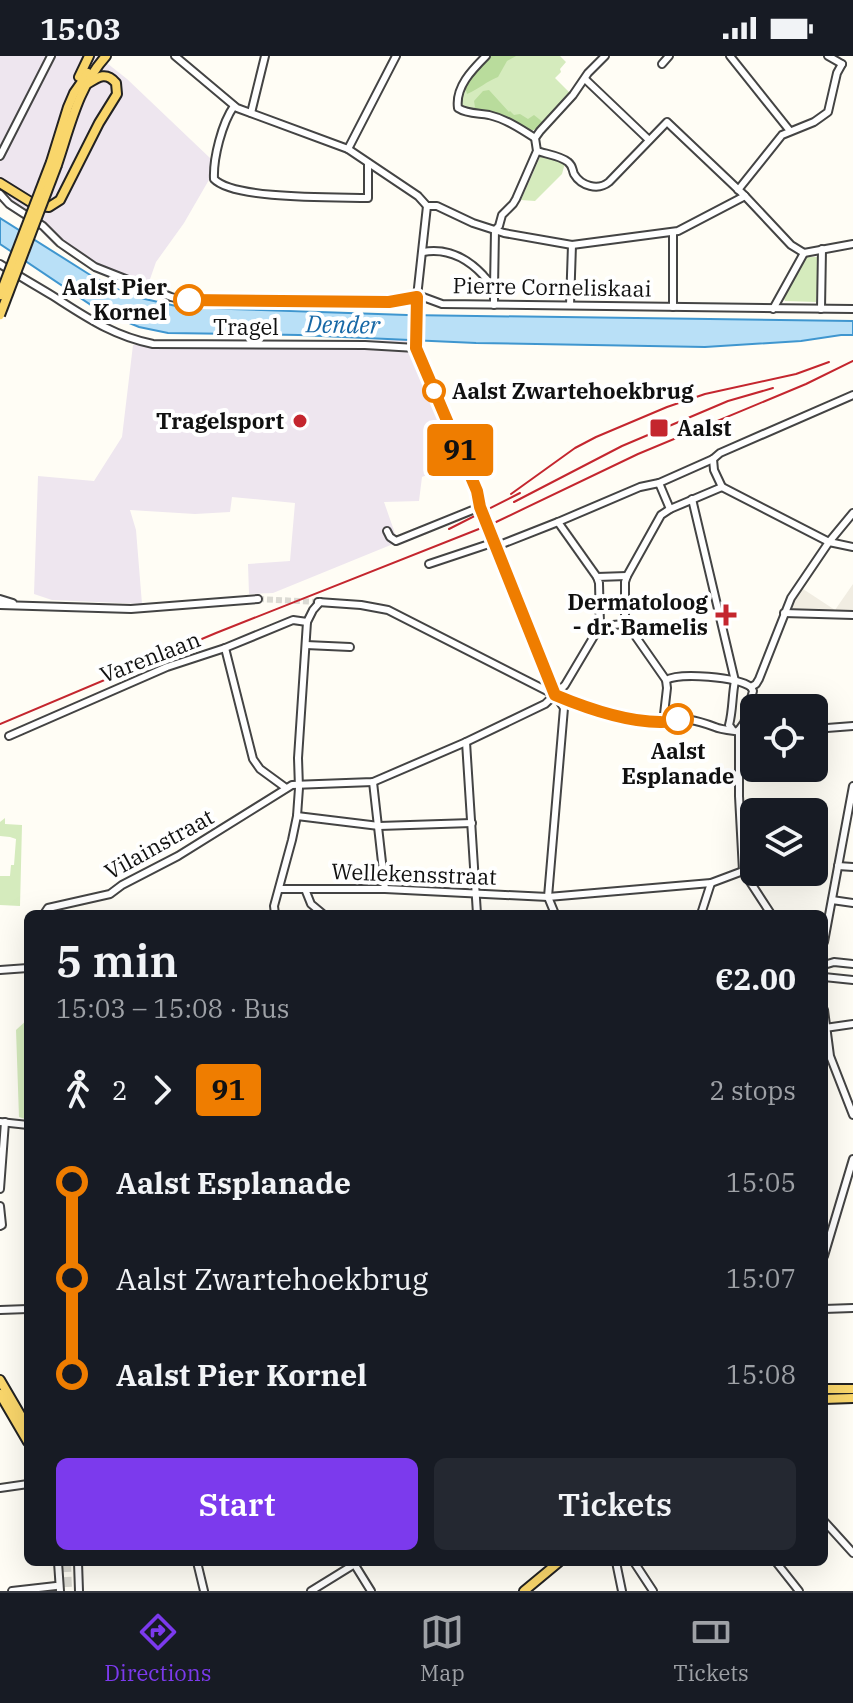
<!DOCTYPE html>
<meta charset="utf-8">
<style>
:root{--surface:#171b24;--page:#242831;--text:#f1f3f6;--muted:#9ea1a6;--line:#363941;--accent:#7c3aed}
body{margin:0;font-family:"IBM Plex Serif",serif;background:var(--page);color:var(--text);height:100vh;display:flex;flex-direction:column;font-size:30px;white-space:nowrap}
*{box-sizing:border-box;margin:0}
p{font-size:26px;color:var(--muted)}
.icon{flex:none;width:44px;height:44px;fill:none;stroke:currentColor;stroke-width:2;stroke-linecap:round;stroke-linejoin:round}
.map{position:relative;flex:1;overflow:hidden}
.sheet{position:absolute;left:24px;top:854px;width:804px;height:656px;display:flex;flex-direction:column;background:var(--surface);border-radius:12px;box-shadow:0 8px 32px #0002}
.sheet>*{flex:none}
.badge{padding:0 16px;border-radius:6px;font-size:28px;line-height:52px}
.buttons{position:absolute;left:740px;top:638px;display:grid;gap:16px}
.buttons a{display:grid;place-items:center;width:88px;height:88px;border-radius:12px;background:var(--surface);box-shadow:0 8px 32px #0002;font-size:40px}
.map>.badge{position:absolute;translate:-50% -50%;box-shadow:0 0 0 4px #fff}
.legs{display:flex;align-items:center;gap:12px;height:88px;padding:0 32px;font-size:26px}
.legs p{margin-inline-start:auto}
.overview{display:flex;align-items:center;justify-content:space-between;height:136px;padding:0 32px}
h1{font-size:44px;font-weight:600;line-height:60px}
.cta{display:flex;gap:16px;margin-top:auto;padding:16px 32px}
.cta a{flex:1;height:92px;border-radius:12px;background:var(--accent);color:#fff;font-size:32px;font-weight:600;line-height:92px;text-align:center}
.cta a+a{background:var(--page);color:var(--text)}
ul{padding:0 32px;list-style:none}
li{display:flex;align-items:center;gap:28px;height:96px;font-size:30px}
li i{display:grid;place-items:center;width:12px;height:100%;margin:0 10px;background:currentColor}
li i::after{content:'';width:20px;height:20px;margin:-10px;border:6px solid;border-radius:50%;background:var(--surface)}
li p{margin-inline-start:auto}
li:first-child i{background:linear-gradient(#0000 50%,currentColor 0)}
li:last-child i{background:linear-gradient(currentColor 50%,#0000 0)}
.status{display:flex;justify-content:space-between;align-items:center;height:56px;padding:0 40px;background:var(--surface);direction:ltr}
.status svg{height:22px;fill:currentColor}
.menu{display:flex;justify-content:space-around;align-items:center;height:112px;border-top:2px solid var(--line);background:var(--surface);font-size:22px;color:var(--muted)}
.menu a{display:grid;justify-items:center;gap:4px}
.menu .on{color:var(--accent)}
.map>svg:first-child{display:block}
.industrial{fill:#eee6ef}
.green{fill:#d5ebbd}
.forest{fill:#b9dc9c}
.plaza{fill:#f1ede2}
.water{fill:#b9e0f7;stroke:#3f96cf;stroke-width:2}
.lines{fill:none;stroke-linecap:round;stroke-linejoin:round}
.minor-tunnel{stroke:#dbdad3;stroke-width:6;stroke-dasharray:6 3;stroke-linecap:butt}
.highway-tunnel{stroke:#dbdad3;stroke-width:10;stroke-dasharray:10 5;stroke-linecap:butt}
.minor-casing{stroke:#444;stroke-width:10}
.major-casing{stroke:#222;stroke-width:12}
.minor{stroke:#fff;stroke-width:6}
.major{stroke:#f9d66b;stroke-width:8}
.rail{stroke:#c4262e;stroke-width:2}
.major-bridge-casing{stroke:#222;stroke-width:12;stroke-linecap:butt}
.major-bridge{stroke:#f9d66b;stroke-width:8}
.line-1-casing{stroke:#fff;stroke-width:18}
.line-1{stroke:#ef7d00;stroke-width:12}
.stop-1-dot{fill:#fff;stroke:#ef7d00;stroke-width:4}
.poi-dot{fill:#c4262e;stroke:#fff;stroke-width:3}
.labels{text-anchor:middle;stroke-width:8;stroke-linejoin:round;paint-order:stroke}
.stop-label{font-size:22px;font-weight:bold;fill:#111;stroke:#fff;text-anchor:end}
.street-label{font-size:22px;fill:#111;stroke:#fff}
.poi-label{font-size:22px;font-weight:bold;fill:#111;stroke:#fff;text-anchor:end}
.water-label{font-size:24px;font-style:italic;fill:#1768a6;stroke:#fff}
</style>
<div class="status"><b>15:03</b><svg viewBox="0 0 49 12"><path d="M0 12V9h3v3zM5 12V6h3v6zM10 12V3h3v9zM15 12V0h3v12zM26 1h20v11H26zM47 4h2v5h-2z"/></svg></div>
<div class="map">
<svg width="853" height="1535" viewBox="0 0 853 1535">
<rect width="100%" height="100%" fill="#fffdf5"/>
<g class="industrial">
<polygon points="0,0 98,0 127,23 211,103 210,122 184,167 156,206 149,226 100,214 93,215 53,188 40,174 0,145"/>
<polygon points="408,284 419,307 458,406 422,421 419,445 384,446 398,486 273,537 249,538 248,508 290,505 295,447 232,441 230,456 195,458 130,454 136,474 142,548 52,544 34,538 38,420 94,425 122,381 133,289"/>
</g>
<g class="green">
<path d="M 489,0 L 560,0 L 566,6 L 560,13 L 561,16 L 555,22 L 571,38 C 560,50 547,68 531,75 L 502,61 L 471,55 L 461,51 C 457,31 476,13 489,0 Z"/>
<polygon points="540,101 550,102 565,107 562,118 535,145 521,144"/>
<polygon points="803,201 819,201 816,246 785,245 783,241"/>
<polygon points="5,762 5,768 22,769 20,850 0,849 0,820 10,820 11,809 14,809 16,783 10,781 0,780 0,766"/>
<polygon points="28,963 28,1064 19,1061 16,974"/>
</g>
<g class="forest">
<path d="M 489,0 L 516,0 L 507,5 L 498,21 C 487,25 479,33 467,38 L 465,31 L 470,19 Z"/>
<polygon points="489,34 509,56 510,55 514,59 520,58 528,63 534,59 544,67 536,73 531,75 502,61 471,55 475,51 474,45 483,35"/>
</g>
<polygon class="plaza" points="853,528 853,559 787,554 800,531 835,554"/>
<polygon class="water" points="0,162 95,222 119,234 145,243 176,250 231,253 407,259 853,265 853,279 841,279 801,285 705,291 476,287 299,279 168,277 139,271 100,255 0,188"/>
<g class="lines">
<polyline class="minor-tunnel" points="258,543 318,546"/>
<polyline class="highway-tunnel" points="66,1506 67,1535"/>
<defs>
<g id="minor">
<polyline points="175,0 237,52 348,93 418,140 427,150"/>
<path d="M 486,0 C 472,14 455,31 458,52 C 467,58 478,57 489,59 C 506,63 521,73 535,82"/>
<polyline points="730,0 790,75"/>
<polyline points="828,0 842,8"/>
<polyline points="662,8 669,0"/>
<polyline points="585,23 649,84"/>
<path d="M 234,50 C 222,67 213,102 214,123 C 234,144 337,141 368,142 L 368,107"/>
<polyline points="251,57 265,0"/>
<polyline points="348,93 396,0"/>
<path d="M 537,95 C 546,98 561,100 568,106 C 573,110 572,113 574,118 C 581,130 598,135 609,126 L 667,66 L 745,140 L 791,189 L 804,197"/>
<polyline points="0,100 51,0"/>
<polyline points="738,134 782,79 814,66 828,56 837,17 842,8"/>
<polyline points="0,138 9,148 43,170 60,187 95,211 171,241 183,244 389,246 423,241 442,248 853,253"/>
<polyline points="427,150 416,250 416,292 477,435 480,451 552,626 555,639 564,652 548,841 555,858"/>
<polyline points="427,150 437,150 473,167 504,177 572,189 678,175 745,140"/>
<path d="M 423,196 C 446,192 466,201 483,219 C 487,224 493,229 494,235 C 494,236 494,248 494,249"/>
<polyline points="804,197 853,188"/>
<path d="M 0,208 C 17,219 35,229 53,240 C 86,261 113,280 153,288 L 365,289 L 416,292"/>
<polyline points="494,232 495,174 499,170 502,159 513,148 516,143 537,95 535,82 540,75 573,39 588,17 605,0"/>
<polyline points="570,249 572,189"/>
<polyline points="673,251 673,176"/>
<polyline points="773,253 804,197"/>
<polyline points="821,253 822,193"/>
<polyline points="713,403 714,414 722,431"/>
<polyline points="659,427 670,453"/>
<polyline points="722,431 829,486 853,491"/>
<path d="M 692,443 L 735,625 C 732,639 733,654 729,669 L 732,673"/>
<polyline points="558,466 597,521"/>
<polyline points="387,475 390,481 396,485 480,451"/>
<polyline points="497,490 558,466 640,431 659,427 713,403 720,397 853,339"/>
<polyline points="429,508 495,486"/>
<polyline points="0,543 13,547"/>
<path d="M 318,546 L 361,549 L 388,554 L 555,639 L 579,649 L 617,660 L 663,667 C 680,659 699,665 715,671 C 721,674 748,677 754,677"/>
<polyline points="0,549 131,553 258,543"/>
<polyline points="784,557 853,559"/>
<polyline points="625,568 625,526 627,520 661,459 670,453 722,431"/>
<polyline points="625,568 629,571 666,624 667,632 663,667"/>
<polyline points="625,568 600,570 599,527 597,521 627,520"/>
<polyline points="306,589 350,591"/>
<polyline points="225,592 253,703 260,713 286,732"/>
<path d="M 666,624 C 680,616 737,621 751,631"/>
<polyline points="751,631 756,628 759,623 791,542 829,486 853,457"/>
<polyline points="814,673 853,670"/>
<polyline points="739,674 739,740 743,815 771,858"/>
<polyline points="739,674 744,667 753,635 751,631"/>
<polyline points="9,680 167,611 225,592 293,564 307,566"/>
<polyline points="466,686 477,858"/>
<polyline points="373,726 385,833"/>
<polyline points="297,760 379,770 472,767"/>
<polyline points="838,810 853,811"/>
<polyline points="279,833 385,833 548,841 711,827 743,815"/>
<polyline points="305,833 311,848 323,858"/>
<polyline points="832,844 853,847"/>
<polyline points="44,858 48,852 110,838 122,829 178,800 292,729 373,726 466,686 545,648 565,629 600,570"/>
<polyline points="275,858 274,850 292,784 297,760 299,732 298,702 307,566 313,554 320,546"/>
<polyline points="701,858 711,827"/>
<polyline points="824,886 853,730"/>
<polyline points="824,909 834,906 853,908"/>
<polyline points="0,914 28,912"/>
<polyline points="824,921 853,924"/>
<polyline points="824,954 830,1000 853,1059"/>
<polyline points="825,972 853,968"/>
<polyline points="0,1066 28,1069"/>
<polyline points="0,1133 5,1066"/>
<polyline points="0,1150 2,1169 0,1170"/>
<polyline points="824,1200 853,1103"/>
<polyline points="824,1253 853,1252"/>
<polyline points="0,1254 28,1253"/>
<polyline points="0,1432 28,1428"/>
<polyline points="824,1465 853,1497"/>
<polyline points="58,1506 60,1535"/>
<polyline points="78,1506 79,1535"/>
<polyline points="197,1506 204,1535"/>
<polyline points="353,1506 371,1535"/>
<polyline points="616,1506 622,1535"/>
<polyline points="634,1506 653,1535"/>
<polyline points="776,1506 799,1535"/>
<polyline points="12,1535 56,1530"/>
<polyline points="311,1535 358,1506"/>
</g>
<g id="major">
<polyline points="79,21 89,0"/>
<polyline points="51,106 68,51 74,37 88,17"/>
<path d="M 57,109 C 70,71 78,31 106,0"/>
<path d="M 0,127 L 37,150 L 49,151 L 60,144 L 99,67 L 117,38 L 116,27 C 106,15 98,21 87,28"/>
<polyline points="0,1324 28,1372"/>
<polyline points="824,1333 853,1333"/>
<polyline points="0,1338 28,1386"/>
<polyline points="824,1343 853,1342"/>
<polyline points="524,1535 559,1506"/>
</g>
</defs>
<use href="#minor" class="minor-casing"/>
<use href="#major" class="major-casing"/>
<use href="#minor" class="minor"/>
<use href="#major" class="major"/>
<g class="rail">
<polyline points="511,438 575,392 596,381 667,351 705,338 796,318 829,306"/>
<polyline points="514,446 622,390 728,345 773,332"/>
<polyline points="449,473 520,437"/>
<polyline points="0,668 216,577 494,467 638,398 806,328 853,305"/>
</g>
<defs>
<g id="major-bridge">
<polyline points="0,239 51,106"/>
<polyline points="0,259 57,109"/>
</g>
</defs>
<use href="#major-bridge" class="major-bridge-casing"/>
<use href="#major-bridge" class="major-bridge"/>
</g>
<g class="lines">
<defs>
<path id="line-1" d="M 189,244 L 389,246 L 417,241 L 416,292 L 477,435 L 480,451 L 555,639 C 586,652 627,666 660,666 C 666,667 671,663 678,663"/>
</defs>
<use href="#line-1" class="line-1-casing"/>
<use href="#line-1" class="line-1"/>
</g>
<g class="stop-1-dot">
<circle cx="189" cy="244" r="14"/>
<circle cx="434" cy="335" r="10"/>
<circle cx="678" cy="663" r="14"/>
</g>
<g class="poi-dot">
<circle cx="300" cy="365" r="8"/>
<rect x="649" y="362" width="20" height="20" rx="4"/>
<path d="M722 547h8v8h8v8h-8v8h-8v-8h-8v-8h8z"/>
</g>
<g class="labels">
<g class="stop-label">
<text x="167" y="239">Aalst Pier<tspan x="167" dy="25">Kornel</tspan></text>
<text x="452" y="343" text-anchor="start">Aalst Zwartehoekbrug</text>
<text x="678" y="703" text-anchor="middle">Aalst<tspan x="678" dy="25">Esplanade</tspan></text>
</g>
<g class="street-label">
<text transform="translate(552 231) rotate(1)" y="8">Pierre Corneliskaai</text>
<text x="246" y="279">Tragel</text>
<text transform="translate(150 601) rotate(-21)" y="8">Varenlaan</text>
<text transform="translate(159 788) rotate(-29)" y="8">Vilainstraat</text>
<text transform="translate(414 818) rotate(2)" y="8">Wellekensstraat</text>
</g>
<g class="poi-label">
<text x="284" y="373">Tragelsport</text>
<text x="677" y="380" text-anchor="start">Aalst</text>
<text x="708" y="554">Dermatoloog<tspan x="708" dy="25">- dr. Bamelis</tspan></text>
</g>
<g class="water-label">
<text transform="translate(343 269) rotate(1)" y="8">Dender</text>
</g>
</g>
</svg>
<div class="buttons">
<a><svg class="icon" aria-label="locate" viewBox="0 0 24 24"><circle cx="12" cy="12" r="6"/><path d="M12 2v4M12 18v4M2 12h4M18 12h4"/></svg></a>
<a><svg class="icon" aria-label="layers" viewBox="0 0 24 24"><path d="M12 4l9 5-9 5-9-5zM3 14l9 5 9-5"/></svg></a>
</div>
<b class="badge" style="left:460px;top:394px;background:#ef7d00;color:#111">91</b>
<section class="sheet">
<div class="overview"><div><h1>5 min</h1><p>15:03 – 15:08 · Bus</p></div><b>€2.00</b></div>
<div class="legs"><svg class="icon" aria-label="walk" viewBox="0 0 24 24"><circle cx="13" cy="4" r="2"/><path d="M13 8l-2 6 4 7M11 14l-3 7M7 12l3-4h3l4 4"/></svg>2<svg class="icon" aria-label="forward" viewBox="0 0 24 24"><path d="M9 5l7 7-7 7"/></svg><b class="badge" style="background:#ef7d00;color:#111">91</b><p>2 stops</p></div>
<ul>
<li><i style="color:#ef7d00"></i><b>Aalst Esplanade</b><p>15:05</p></li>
<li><i style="color:#ef7d00"></i><span>Aalst Zwartehoekbrug</span><p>15:07</p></li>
<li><i style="color:#ef7d00"></i><b>Aalst Pier Kornel</b><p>15:08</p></li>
</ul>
<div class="cta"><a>Start</a><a>Tickets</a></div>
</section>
</div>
<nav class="menu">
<a class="on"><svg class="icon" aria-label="directions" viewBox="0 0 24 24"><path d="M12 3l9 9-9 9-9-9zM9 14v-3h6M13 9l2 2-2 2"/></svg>Directions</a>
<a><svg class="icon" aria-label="map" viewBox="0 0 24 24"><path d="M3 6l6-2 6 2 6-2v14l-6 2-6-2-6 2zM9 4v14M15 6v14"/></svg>Map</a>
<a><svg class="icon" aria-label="tickets" viewBox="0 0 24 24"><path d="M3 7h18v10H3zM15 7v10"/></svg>Tickets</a>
</nav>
